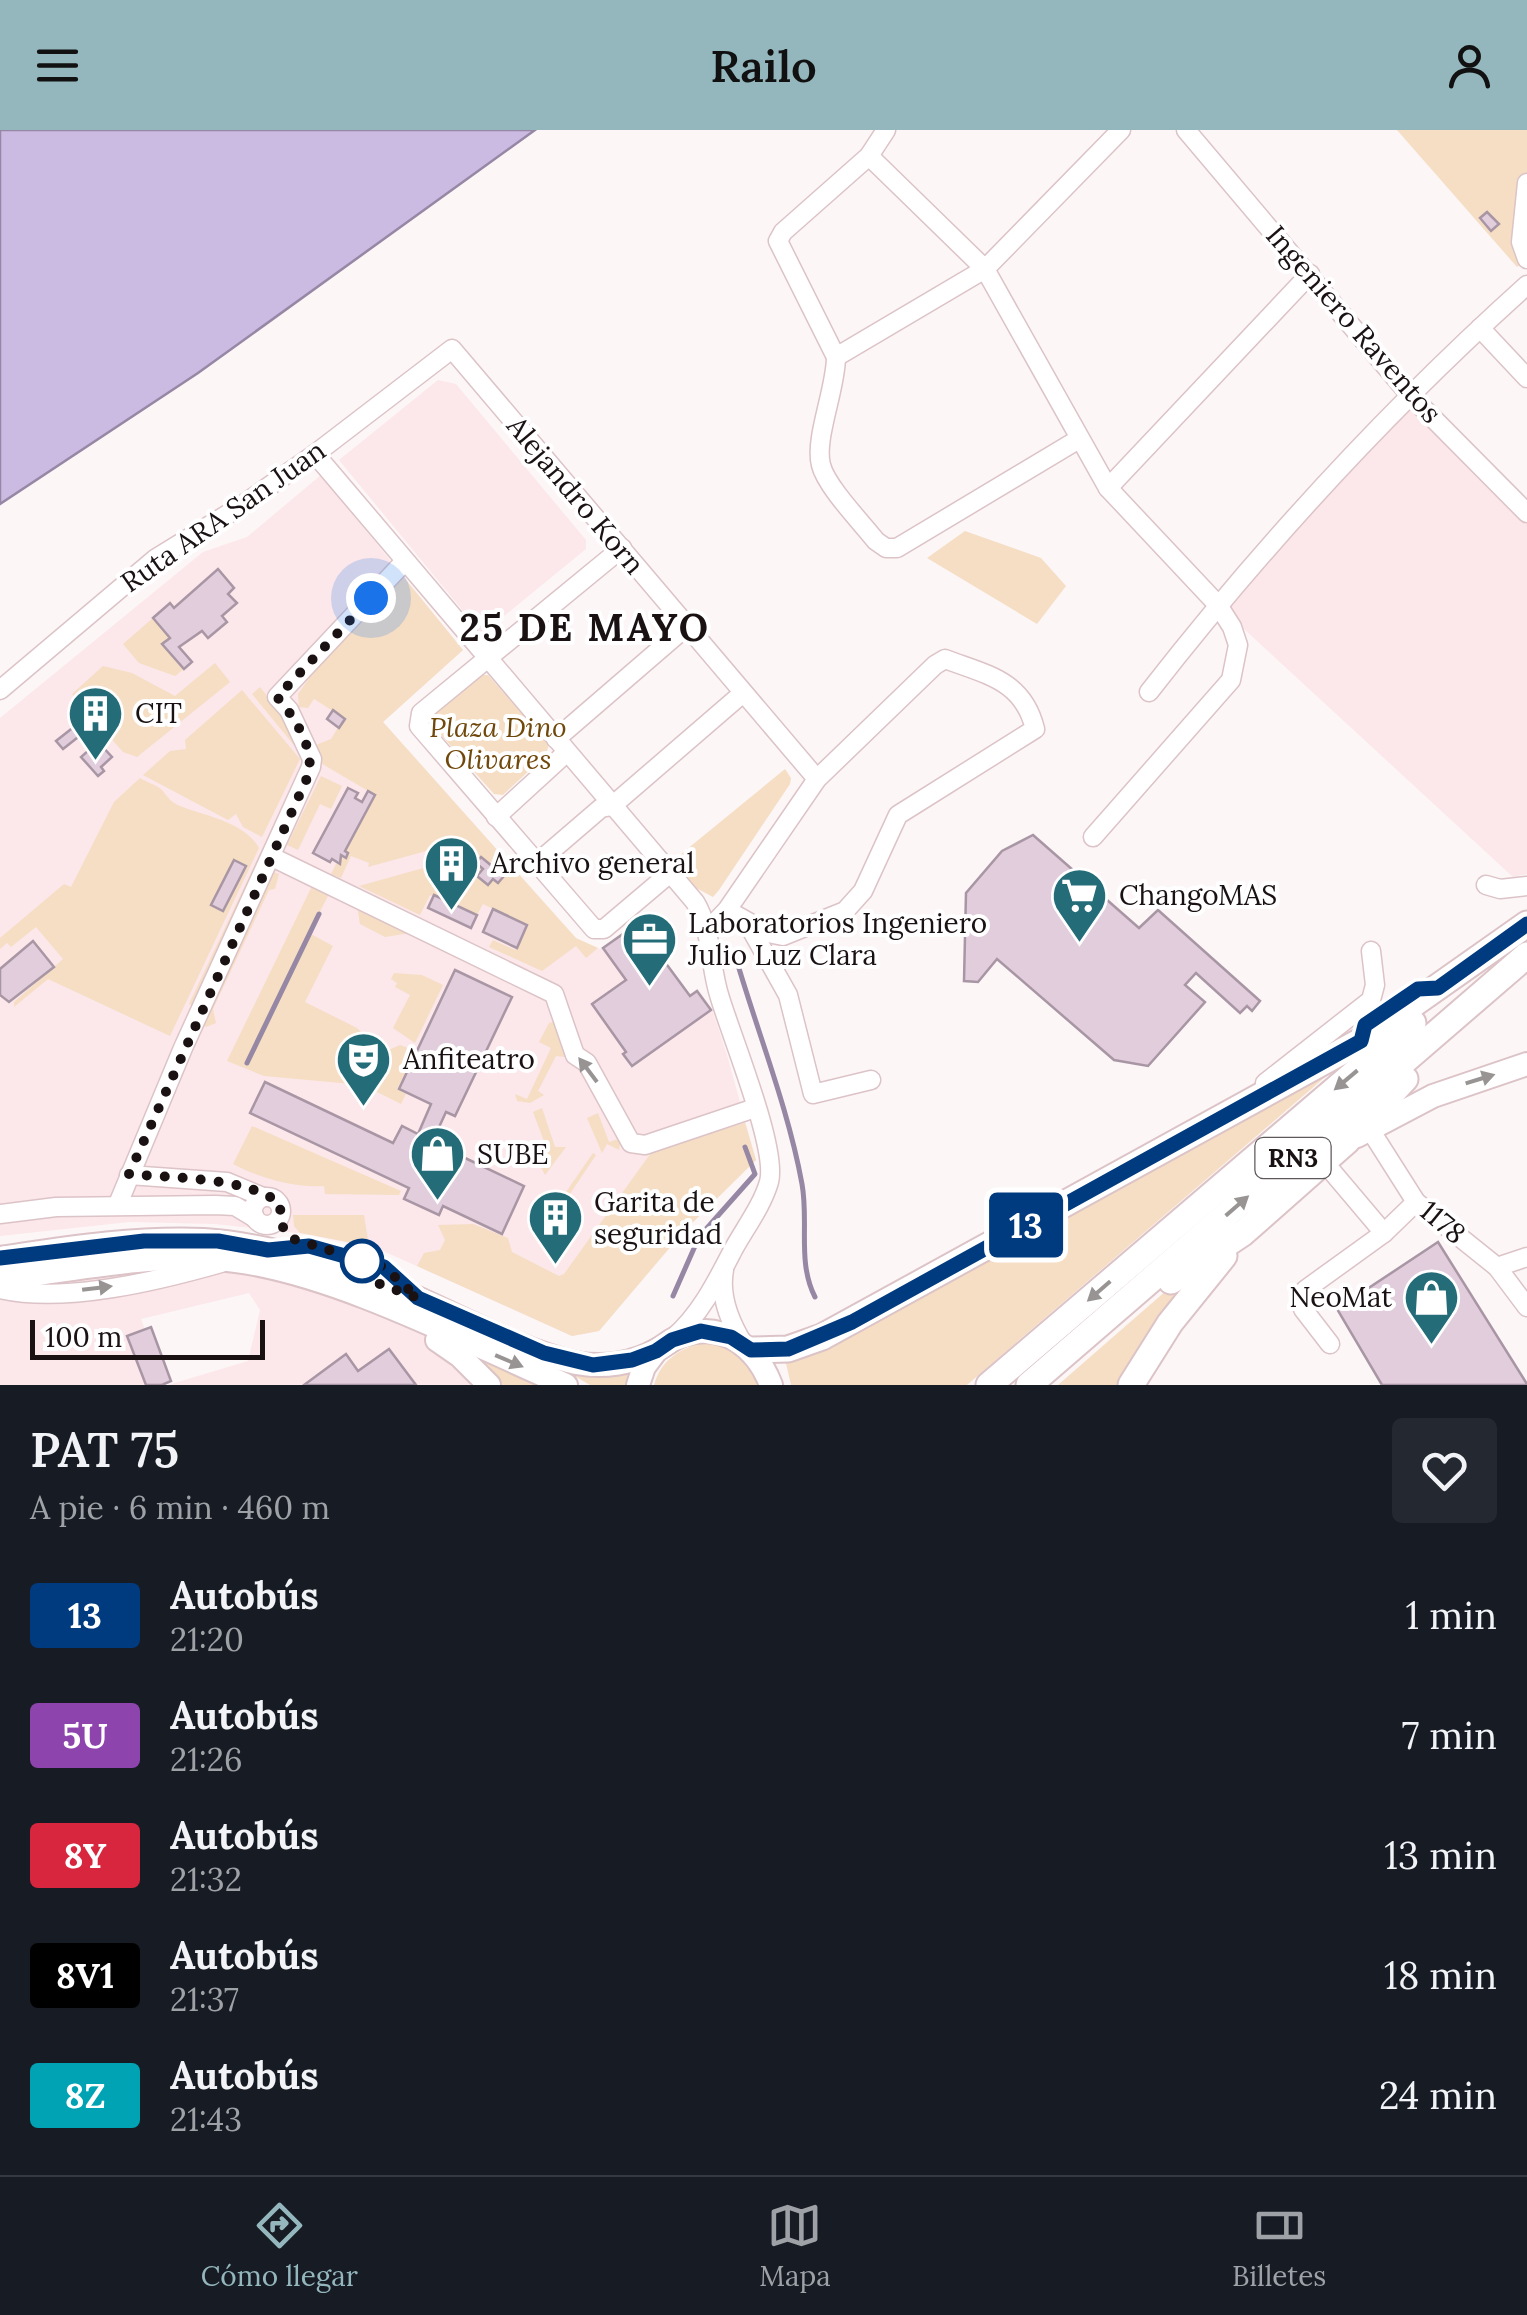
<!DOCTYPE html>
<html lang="es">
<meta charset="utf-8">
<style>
:root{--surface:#171b24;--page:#242831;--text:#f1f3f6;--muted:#9ea1a6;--line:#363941;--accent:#94b6bd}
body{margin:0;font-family:Lora,serif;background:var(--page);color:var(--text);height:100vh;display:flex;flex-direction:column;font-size:38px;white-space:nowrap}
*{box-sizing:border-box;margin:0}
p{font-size:32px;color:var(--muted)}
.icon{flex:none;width:55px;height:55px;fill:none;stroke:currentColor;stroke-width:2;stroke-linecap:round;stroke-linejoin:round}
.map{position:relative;height:1255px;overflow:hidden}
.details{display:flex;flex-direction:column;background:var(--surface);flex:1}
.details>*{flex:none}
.badge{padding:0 20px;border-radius:8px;font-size:35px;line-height:65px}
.scale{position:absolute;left:30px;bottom:25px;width:235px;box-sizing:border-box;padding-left:10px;border:5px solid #191112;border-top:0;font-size:28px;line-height:35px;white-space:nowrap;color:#191112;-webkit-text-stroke:8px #fff;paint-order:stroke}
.you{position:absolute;width:50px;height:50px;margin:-25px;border:8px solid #fff;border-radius:50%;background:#1a73e8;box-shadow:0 0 0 15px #1a73e833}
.map>.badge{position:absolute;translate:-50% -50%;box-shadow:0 0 0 5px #fff}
.round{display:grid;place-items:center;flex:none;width:105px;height:105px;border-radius:10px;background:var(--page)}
.summary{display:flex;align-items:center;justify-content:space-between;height:170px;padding:0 30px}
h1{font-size:48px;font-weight:600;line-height:75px}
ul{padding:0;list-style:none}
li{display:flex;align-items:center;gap:30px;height:120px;padding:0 30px}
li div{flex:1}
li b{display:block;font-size:38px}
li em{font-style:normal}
li .badge{min-width:110px;font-weight:700;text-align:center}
header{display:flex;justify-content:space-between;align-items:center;height:130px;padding:0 30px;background:var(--accent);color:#111;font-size:45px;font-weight:600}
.menu{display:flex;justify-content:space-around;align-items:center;height:140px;border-top:2px solid var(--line);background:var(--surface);font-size:28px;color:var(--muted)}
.menu a{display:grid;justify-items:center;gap:5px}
.menu .on{color:var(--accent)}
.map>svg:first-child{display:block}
.built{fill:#fce7ea}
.green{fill:#f5dec4}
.water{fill:#cbbae2;stroke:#9687a4;stroke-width:2.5}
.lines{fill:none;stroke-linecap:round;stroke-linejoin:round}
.stream{stroke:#9687a4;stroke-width:5}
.building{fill:#e1cddb;stroke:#a996a4;stroke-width:2.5}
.minor-casing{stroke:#dcc3c7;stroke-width:21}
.major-casing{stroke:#dcc3c7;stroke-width:26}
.highway-casing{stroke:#dcc3c7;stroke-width:29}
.minor{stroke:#fff;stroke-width:18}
.major{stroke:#fff;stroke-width:22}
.highway{stroke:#fff;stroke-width:25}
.oneway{fill:#989494}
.line-casing{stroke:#fff;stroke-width:22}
.line{stroke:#003b80;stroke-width:15}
.walk{stroke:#191112;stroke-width:10;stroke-dasharray:0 18}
.stop-dot{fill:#fff;stroke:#003b80;stroke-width:5}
.labels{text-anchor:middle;stroke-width:8;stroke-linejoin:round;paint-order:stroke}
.shield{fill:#fff;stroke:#5e5859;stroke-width:2.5}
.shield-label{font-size:25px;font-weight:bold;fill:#191112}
.street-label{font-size:28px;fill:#191112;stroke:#fff}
.poi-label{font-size:28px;fill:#191112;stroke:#fff;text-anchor:start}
.park-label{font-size:28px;font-style:italic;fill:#71480b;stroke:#fff}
.district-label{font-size:38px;font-weight:bold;letter-spacing:2.5px;fill:#191112;stroke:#fff}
</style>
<header><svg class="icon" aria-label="menu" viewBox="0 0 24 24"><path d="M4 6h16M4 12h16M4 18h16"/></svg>Railo<svg class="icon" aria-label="person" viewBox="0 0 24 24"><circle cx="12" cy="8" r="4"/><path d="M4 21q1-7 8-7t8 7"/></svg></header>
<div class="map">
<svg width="1527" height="1255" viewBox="0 0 1527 1255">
<rect width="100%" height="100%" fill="#fcf6f7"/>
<g class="built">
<polygon points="438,250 456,254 586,410 586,419 482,504 339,330"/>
<polygon points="1409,264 1527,383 1527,744 1513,747 1218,475"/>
<polygon points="321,345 463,520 383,592 576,809 600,819 651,783 674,814 661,825 689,864 698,859 712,879 727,925 756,1030 683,1102 599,1201 572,1206 381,1120 307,1104 215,1094 129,1092 0,1106 0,588 203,422 247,407"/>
<polygon points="163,1129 355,1164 441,1213 489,1255 168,1255 248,1231 260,1180 249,1163 141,1189 165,1255 0,1255 0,1149"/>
</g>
<g class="green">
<polygon points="1397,0 1527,0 1527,129 1517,137"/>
<polygon points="965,401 1041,428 1066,456 1037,494 927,428"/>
<polygon points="402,445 463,520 383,592 576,808 598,818 586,828 576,816 542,841 489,817 493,810 515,820 527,796 483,774 477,785 430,765 420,785 359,756 434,735 430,720 368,737 369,733 351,726 341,748 331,744 337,732 340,733 341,725 346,727 348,723 345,721 375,665 319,632 316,615 331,609 344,588 314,569 308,578 299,577 298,564 312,544"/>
<polygon points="153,488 170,508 163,515 184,539 175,546 139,533 123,514"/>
<polygon points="215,533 230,552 137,627 123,622 72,564 103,536 132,543 175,566"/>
<polygon points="478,545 488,545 549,614 546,625 503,665 494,664 432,595 434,582"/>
<polygon points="260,557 288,592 298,611 293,614 252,564"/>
<polygon points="242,560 300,629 262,707 243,697 236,684 228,690 143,645 170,621 186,619 185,610"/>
<polygon points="305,628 306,635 195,877 189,874"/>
<polygon points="785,639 791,648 790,654 719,760 713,767 694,757 675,729"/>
<polygon points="321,646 342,656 331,679 320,674 298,720 287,715"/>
<path d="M 140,648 C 146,652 157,655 162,660 C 168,667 170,672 180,676 C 205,686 245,692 259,718 L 170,906 L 48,849 L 14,877 L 14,872 L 63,829 L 36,797 L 11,817 L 7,813 L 0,819 L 0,808 L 64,754 L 71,757 L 114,672 Z"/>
<polygon points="273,742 279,744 275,759 269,760 213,879 216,893 206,897 203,895"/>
<polygon points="312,756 329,764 309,803 333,816 305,872 357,898 382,923 400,915 416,921 397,959 406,964 401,974 363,955 264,946 227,931"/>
<polygon points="357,775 410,803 385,807 360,794"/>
<polygon points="394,843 422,845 443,855 415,913 393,898 410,865 395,857 397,853 391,849"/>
<polygon points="553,892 557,894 565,927 556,926 538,961 544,965 530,973 517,971 515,964 527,969 551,918 539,912 549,893"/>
<polygon points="1353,923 967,1255 791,1255 785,1229"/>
<polygon points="542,978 555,1017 566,1017 545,1045 540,1035 551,1030 533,982"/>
<polygon points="598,983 609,1012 621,1008 619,1020 607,1014 602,1023 587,988"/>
<polygon points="745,993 756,1030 683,1102 599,1201 572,1206 417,1136 424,1123 440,1120 445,1110 438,1095 473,1094 508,1108 512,1122 559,1146 564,1144 653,1020"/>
<path d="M 252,996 L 401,1061 L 399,1065 L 325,1064 L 324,1056 C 294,1058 260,1048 233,1034 Z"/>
<polygon points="593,1023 596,1025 545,1101 542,1096 558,1061 564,1065"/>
<polygon points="293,1085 364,1085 369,1116 300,1103 294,1096"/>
<polygon points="1206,1126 1130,1255 1058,1255"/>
<path d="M 701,1213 C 737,1215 742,1227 762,1255 L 654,1255 C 661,1231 677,1220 701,1213 Z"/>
<polygon points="455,1215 544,1255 496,1255"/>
<polygon points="629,1241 625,1255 590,1255 573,1245 609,1246"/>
</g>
<polygon class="water" points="0,0 535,0 198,243 0,374"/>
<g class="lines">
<g class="stream">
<path d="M 735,825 C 757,901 788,977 802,1054 C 809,1092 797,1132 815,1167"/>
<polyline points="247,933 319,784"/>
<polyline points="673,1166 699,1107 755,1044 745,1017"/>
</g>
</g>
<g class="building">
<polygon points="1487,82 1499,94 1491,101 1480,88"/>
<polygon points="218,439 234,458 228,464 237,473 222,486 227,492 208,508 202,501 179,517 192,532 184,539 162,514 170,508 153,488 170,473 174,478"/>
<polygon points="333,580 345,589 339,598 327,589"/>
<polygon points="80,592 87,600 63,619 56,611"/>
<polygon points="98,612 112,627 101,637 104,641 98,646 81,627"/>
<polygon points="348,658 358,663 355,668 362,672 368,661 375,665 345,721 348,723 346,728 341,725 340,734 332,729 330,732 313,723"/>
<polygon points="1033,705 1139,798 1158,780 1260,871 1252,881 1247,876 1240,883 1196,843 1185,855 1205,872 1148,936 1114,930 997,829 978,852 964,851 966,763 1002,721"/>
<polygon points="481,727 504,746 498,753 493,749 488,755 477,746 483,739 476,733"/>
<polygon points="234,730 246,736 223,781 211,775"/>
<polygon points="434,765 477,785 471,798 428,778"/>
<polygon points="493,779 527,795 517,818 483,802"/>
<polygon points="651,784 673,814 659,824 690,866 697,861 711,880 632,936 623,924 626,922 592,874 626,850 603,818"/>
<polygon points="33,811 54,837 9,872 0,865 0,839"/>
<polygon points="455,840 512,867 455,986 446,982 429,1019 432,1021 429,1028 456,1040 463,1027 524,1056 502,1104 443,1076 439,1085 404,1069 409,1058 250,983 265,952 393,1013 402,996 418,1004 431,974 399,959"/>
<polygon points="1438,1112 1527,1254 1527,1255 1382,1255 1337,1179"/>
<polygon points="151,1197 171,1251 162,1255 146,1255 127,1206"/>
<polygon points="389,1219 416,1255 304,1255 346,1224 358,1241"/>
</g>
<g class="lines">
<defs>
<g id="minor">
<path d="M 886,0 L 869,26 L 783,102 L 778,111 L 836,227 C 836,259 814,309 821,335 C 826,356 861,392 876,411 L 886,418 L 897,418 L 1079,309"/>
<polyline points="1186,0 1409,264 1527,383"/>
<polyline points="869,26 985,139 1108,358 1218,475 1232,497 1238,515 1231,550 1093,707"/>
<polyline points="1527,53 1521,112 1527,129"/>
<polyline points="1480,198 1527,248"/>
<polyline points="836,227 985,139 1121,0"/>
<path d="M 315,324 L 695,772 C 713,802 709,835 720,868 C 731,905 778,1019 769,1052 C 762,1076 745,1098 733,1120 C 717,1151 700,1185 673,1208"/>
<polyline points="1108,358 1310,144"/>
<polyline points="622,418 421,583 419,596 594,799 604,799 669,744"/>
<polyline points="0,560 155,429 241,376 315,324 452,219 817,649"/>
<path d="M 1149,562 C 1263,416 1389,279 1527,155"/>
<polyline points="556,609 687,496"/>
<polyline points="496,687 566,623"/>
<polyline points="272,727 554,864 575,925 587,933 631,1013 645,1015 755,978"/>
<polyline points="537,733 601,678 612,676 743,563"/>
<polyline points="1486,755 1500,759 1527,756"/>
<polyline points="747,792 788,865 813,964 871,950"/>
<path d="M 708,800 L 727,780 L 817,649 L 935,535 L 945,529 C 987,545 1023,550 1035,599 L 898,685 L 863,761 L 845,781 L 783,806 L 768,803 L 727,780"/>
<polyline points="1265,953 1371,870 1375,855 1371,821"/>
<polyline points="1369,998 1416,1072 1497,1137 1527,1177"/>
<polyline points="1324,1032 1384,1103"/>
<polyline points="129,1045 227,1052 263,1067"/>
<circle cx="267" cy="1081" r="14"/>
<polyline points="118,1074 183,918 311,637 312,629 289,580 277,567 405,431"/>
<polyline points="0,1084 56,1077 215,1075 235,1076 255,1088"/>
<polyline points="284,1119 309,1116 384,1137 410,1161"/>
<polyline points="1497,1137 1527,1127"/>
<path d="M 724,1140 C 719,1166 731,1194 744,1215"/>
<path d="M 0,1159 C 64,1174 158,1151 221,1133"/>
<polyline points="1330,1214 1303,1179 1305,1160 1384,1103 1416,1072"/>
</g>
<g id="major">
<polyline points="1357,1006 1433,966 1527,934"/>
<path d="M 0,1128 C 67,1118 135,1107 204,1110 C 260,1113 342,1137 394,1158 C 451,1181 517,1220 576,1233 C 603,1238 633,1234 657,1220 C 666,1215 673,1208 683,1205 C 724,1191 757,1218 771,1255"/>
<path d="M 0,1149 C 77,1140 159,1121 236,1131 C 340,1145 468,1213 566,1255"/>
<polyline points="437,1210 460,1226 489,1255"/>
<polyline points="638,1255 644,1237 656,1221"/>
</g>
<g id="highway">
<polyline points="1171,1151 1243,1103 1346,1012 1405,949"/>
<polyline points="751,1220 788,1219 822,1207 1361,911 1527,794"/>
<polyline points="989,1255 1413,893"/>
<polyline points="1029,1255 1527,825"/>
<polyline points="1131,1255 1170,1193 1224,1126"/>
</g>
</defs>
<use href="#minor" class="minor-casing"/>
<use href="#major" class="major-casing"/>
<use href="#highway" class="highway-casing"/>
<use href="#minor" class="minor"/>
<use href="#major" class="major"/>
<use href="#highway" class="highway"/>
</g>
<defs><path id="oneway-solid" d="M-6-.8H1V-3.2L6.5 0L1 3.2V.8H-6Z" transform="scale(2.5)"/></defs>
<g class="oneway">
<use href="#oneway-solid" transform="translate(588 940) rotate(-127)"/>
<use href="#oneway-solid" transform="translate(1480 949) rotate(-17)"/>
<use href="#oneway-solid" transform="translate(1346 950) rotate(140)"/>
<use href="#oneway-solid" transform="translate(1237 1076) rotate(-41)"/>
<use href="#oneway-solid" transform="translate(97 1158) rotate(-7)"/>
<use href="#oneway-solid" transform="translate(1099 1161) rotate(139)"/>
<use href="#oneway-solid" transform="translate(509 1231) rotate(23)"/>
</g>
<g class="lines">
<defs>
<polyline id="line" points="0,1128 144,1111 218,1111 268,1120 309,1116 384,1137 418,1168 544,1223 593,1235 632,1230 656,1221 672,1210 701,1201 731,1207 751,1220 788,1219 852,1192 1361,911 1365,895 1418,859 1438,858 1527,794"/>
</defs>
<use href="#line" class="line-casing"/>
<use href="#line" class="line"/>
<path class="walk" d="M 362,1131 L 361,1147 L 418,1168 L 384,1137 L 290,1108 L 281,1094 L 280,1074 C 250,1047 169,1048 129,1044 L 308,646 C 316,620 294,586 277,567 L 371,468"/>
</g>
<defs>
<symbol id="building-pin" viewBox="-11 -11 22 30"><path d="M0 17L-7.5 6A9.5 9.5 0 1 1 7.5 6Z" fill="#236c78" stroke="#fff"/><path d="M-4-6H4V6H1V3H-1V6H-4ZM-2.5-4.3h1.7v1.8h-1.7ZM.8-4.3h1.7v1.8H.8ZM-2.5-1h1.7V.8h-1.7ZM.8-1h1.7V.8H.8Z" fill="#fff"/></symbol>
<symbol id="supermarket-pin" viewBox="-11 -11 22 30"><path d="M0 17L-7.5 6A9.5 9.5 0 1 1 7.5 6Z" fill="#236c78" stroke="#fff"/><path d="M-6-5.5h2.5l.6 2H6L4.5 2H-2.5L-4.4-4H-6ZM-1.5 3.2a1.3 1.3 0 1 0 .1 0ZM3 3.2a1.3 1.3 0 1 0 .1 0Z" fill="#fff"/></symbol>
<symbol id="office-pin" viewBox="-11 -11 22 30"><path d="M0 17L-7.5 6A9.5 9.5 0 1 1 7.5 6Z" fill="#236c78" stroke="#fff"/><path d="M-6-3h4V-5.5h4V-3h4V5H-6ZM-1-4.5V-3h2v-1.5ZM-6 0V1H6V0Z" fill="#fff"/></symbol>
<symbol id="theatre-pin" viewBox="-11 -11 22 30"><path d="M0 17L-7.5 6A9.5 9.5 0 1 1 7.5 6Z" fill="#236c78" stroke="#fff"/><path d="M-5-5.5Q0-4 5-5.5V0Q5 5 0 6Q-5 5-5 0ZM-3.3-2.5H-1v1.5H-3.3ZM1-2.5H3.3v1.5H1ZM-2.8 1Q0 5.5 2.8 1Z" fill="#fff"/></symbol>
<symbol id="shop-pin" viewBox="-11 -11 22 30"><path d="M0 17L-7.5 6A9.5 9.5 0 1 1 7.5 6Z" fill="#236c78" stroke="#fff"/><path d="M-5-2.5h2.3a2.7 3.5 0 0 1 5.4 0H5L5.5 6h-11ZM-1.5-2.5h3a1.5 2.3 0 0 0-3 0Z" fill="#fff"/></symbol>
</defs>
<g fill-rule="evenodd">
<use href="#building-pin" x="64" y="552" width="63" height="86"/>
<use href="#building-pin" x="420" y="702" width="63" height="86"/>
<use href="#supermarket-pin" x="1048" y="734" width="63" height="86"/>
<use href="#office-pin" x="618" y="778" width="63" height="86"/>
<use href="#theatre-pin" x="332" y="898" width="63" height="86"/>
<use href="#shop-pin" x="406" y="992" width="63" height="86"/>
<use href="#building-pin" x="524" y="1056" width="63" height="86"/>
<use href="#shop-pin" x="1400" y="1136" width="63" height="86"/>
</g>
<circle class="stop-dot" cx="362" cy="1131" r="20"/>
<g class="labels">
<rect class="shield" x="1255.5" y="1008" width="75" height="40" rx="8"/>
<g class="shield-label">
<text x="1293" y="1037">RN3</text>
</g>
<g class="street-label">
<text transform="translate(1354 194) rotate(49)" y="10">Ingeniero Raventos</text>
<text transform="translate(576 365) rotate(50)" y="10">Alejandro Korn</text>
<text transform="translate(223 386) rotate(-35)" y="10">Ruta ARA San Juan</text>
<text transform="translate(1443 1092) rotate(40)" y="10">1178</text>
</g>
<g class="poi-label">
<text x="135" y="593">CIT</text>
<text x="491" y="743">Archivo general</text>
<text x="1119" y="775">ChangoMAS</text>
<text x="688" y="803">Laboratorios Ingeniero<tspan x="688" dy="32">Julio Luz Clara</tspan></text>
<text x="403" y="939">Anfiteatro</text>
<text x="477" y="1034">SUBE</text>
<text x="594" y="1082">Garita de<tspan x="594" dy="32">seguridad</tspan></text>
<text x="1392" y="1177" text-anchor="end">NeoMat</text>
</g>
<g class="park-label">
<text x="498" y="607">Plaza Dino<tspan x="498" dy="32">Olivares</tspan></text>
</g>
<g class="district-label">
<text x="585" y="511">25 DE MAYO</text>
</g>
</g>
</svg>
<div class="scale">100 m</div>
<div class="you" style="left:371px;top:468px"></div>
<b class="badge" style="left:1026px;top:1095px;background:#003b80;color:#fff">13</b>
</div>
<section class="details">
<div class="summary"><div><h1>PAT 75</h1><p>A pie · 6 min · 460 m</p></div><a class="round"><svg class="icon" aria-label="heart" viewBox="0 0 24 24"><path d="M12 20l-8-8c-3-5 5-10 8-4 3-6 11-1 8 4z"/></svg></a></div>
<ul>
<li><span class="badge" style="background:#003b80;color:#fff">13</span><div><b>Autobús</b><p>21:20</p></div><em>1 min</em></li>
<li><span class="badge" style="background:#8e44ad;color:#fff">5U</span><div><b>Autobús</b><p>21:26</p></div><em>7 min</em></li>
<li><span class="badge" style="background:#d7263d;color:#fff">8Y</span><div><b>Autobús</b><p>21:32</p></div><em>13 min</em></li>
<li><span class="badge" style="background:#000;color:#fff">8V1</span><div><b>Autobús</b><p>21:37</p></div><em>18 min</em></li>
<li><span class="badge" style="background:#00a3b4;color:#fff">8Z</span><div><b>Autobús</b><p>21:43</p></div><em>24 min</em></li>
</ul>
</section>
<nav class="menu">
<a class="on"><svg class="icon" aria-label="directions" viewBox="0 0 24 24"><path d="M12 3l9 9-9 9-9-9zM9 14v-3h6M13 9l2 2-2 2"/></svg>Cómo llegar</a>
<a><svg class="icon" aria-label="map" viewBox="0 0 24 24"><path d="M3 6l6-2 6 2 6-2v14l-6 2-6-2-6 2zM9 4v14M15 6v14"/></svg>Mapa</a>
<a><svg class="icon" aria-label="tickets" viewBox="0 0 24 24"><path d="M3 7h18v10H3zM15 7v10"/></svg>Billetes</a>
</nav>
